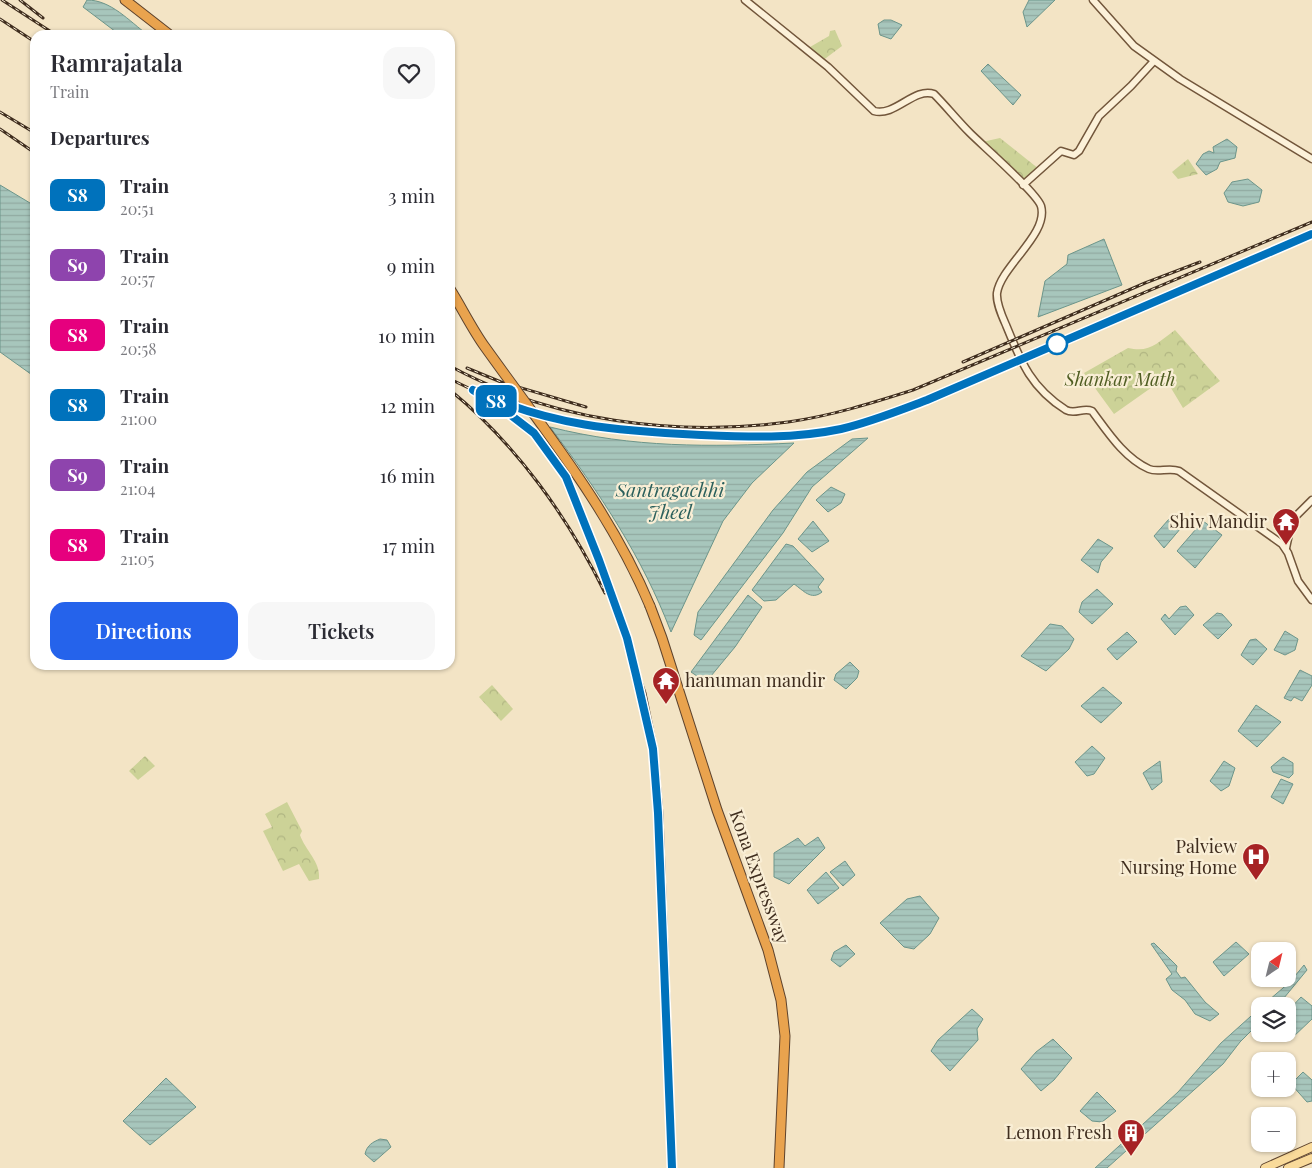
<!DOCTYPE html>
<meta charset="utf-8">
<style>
:root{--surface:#fff;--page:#f7f7f7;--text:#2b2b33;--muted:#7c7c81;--accent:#2563eb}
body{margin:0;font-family:"Playfair Display",serif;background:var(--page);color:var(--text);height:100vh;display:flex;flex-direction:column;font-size:19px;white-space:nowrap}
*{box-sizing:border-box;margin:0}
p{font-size:16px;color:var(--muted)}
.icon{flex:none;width:28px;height:28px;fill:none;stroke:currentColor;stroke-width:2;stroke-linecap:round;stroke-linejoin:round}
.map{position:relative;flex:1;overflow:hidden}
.panel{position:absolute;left:30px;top:30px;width:425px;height:640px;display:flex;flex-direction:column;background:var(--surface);border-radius:15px;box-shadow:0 1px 4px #0004}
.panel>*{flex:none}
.badge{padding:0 10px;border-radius:8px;font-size:18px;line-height:32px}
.needle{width:32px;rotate:35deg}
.controls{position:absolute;left:1251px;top:942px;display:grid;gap:10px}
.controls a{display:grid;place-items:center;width:45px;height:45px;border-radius:10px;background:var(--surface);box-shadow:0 1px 4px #0004;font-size:25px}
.map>.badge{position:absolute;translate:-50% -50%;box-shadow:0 0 0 2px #fff}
h2{padding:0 20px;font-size:19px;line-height:45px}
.round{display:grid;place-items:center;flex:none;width:52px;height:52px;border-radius:15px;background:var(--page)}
.summary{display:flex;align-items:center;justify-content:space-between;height:85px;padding:0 20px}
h1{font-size:24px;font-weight:600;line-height:38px}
.primary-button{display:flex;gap:10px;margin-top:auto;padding:10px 20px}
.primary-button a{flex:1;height:58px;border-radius:15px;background:var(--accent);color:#fff;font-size:20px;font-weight:600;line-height:58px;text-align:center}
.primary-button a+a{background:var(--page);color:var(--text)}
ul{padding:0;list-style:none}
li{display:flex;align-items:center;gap:15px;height:70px;padding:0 20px}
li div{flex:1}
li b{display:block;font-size:19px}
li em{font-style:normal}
li .badge{min-width:55px;font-weight:700;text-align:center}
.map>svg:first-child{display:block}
.park{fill:url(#park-crowns)}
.water{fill:url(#water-rules);stroke:#6c958a}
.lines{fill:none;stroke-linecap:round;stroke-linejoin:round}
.secondary-casing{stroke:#72563b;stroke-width:9}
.primary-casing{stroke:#5e432d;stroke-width:10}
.highway-casing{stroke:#5e432d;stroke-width:11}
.secondary{stroke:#fcf1d9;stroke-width:6}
.primary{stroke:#f9da9a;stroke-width:8}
.highway{stroke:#e9a34e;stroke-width:9}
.rail-casing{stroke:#3f2d1e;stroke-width:3}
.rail{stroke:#f9eed5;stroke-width:1;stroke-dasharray:4;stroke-linecap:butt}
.highway-bridge-casing{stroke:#5e432d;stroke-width:11;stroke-linecap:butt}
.highway-bridge{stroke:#e9a34e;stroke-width:9}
.line-casing{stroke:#fff;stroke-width:11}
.line{stroke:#0072bc;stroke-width:8}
.stop-dot{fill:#fff;stroke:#0072bc;stroke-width:2.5}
.labels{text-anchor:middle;stroke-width:4.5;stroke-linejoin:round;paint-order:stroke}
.park-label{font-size:18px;font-style:italic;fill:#4f5d22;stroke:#f9eed5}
.poi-label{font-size:18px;fill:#3f2d1e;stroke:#f9eed5;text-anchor:end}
.street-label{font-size:18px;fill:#3f2d1e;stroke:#f9eed5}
.water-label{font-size:19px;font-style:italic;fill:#2c605c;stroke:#f9eed5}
</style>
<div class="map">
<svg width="1312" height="1168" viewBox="0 0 1312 1168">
<defs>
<pattern id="park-crowns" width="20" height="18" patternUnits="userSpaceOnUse" patternTransform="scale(1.25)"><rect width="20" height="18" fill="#ccd297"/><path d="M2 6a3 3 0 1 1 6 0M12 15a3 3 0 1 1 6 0" fill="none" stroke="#b0b582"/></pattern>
<pattern id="water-rules" width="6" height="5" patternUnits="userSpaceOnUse" patternTransform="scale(1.25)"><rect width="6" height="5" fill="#a7c6bc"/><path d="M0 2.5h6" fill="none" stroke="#91aaa1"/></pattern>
</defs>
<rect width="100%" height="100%" fill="#f3e4c5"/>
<g class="park">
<polygon points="835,30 842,46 822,61 810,47 829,36 830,31"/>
<polygon points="1000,138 1039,169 1023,183 982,142"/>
<polygon points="1188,159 1198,174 1178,179 1172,172"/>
<path d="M 1175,330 L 1220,381 L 1183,408 L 1165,378 L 1114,414 L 1084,373 L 1128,348 C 1150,353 1157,343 1175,330 Z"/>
<polygon points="492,685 513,709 501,721 479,697"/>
<polygon points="145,756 155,766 138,780 129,771"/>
<path d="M 287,802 L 302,831 L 300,835 C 305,850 321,862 319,879 L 309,881 L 299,864 L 283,871 L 263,831 L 272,827 L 265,814 Z"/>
</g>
<g class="water">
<path d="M 87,0 C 111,0 129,21 148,35 L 120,35 L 83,7 Z"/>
<polygon points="1029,0 1055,0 1027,27 1023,12"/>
<polygon points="884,20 891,20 902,25 891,39 880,35 878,24"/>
<polygon points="988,64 1021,95 1013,105 981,71"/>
<polygon points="1227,139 1237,147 1235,158 1220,162 1217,169 1206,175 1196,164 1203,154 1209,151 1214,153 1213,147"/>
<polygon points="1248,179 1262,190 1259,202 1243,206 1228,202 1224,193 1232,182"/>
<polygon points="0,185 35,206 35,377 0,352"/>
<polygon points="1104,239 1122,285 1038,317 1045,281 1067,264 1068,255"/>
<path d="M 550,427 C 633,448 710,447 794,443 L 752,483 L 723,521 L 671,632 C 642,556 599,492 550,427 Z"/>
<polygon points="868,438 812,487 783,533 701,640 694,635 698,612 773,510 807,472 852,439"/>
<polygon points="831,487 845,494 841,503 828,512 816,500"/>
<polygon points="1169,519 1181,528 1164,548 1154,536"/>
<polygon points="813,521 829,541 812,552 798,539"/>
<polygon points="1203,521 1222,535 1195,568 1177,551"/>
<polygon points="1098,539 1113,548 1101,562 1098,573 1081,560"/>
<path d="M 786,544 L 793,546 L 824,579 L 818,587 L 822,592 C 811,601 803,590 794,584 L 776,600 L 764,601 L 752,590 Z"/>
<polygon points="1097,589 1113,604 1092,624 1079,612 1082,602"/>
<polygon points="748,595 762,607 735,647 706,682 691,672"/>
<polygon points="1186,606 1194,615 1175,635 1161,619 1165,614 1169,619 1180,607"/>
<polygon points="1217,613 1222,614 1232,625 1218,639 1203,625"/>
<polygon points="1050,624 1062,626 1074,639 1069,649 1046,671 1021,656"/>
<polygon points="1285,631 1298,639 1295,650 1285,655 1274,650"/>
<polygon points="1127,632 1137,642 1117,660 1107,649"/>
<polygon points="1256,639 1267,649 1253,665 1241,655 1250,640"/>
<polygon points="850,662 859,671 857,678 846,689 834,680 836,674"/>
<polygon points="1300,670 1312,676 1312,685 1302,701 1294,697 1291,701 1284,698"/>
<polygon points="1103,687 1122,703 1101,723 1081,706"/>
<polygon points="1256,705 1281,722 1257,747 1238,731"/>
<polygon points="1092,746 1105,758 1094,774 1087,776 1075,762"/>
<polygon points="1283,757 1293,763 1293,774 1289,778 1273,772 1271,767"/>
<polygon points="1160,761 1162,782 1152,790 1143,773"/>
<polygon points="1224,761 1235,768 1229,786 1221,791 1210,781"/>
<polygon points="1281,779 1293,784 1283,804 1271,797"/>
<polygon points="818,837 825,848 789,884 774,877 774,853 798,838 805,846"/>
<polygon points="845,861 855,875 843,886 830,872"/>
<polygon points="826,872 839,888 818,904 807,890"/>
<polygon points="920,896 939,918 930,934 914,949 904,947 880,923 907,899"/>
<polygon points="1236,942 1249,954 1224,976 1213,962"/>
<polygon points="1154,943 1177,966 1176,971 1181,978 1185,977 1205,1002 1219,1014 1210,1021 1195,1014 1185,1000 1172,990 1166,979 1172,974 1151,944"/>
<polygon points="846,945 855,954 840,967 831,960 834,952"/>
<polygon points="1304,965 1307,970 1279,1004 1277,1006 1262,1006 1290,982"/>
<polygon points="1301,997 1312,1006 1312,1019 1292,1038 1288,1034 1288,1011"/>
<polygon points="1260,1008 1260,1022 1240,1042 1223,1064 1107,1168 1095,1168 1178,1092 1221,1043"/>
<polygon points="972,1009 983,1019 977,1029 978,1040 950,1071 931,1051 938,1040"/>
<polygon points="1053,1039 1072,1058 1054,1080 1041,1091 1021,1069 1036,1052"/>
<polygon points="1303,1072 1312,1080 1312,1101 1307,1102 1291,1084"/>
<polygon points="166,1078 196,1107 150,1145 123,1121"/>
<polygon points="1097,1092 1116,1111 1102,1122 1092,1121 1080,1111"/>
<path d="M 380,1139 L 387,1140 L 391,1147 L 374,1162 L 365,1154 C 367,1145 373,1142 380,1139 Z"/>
</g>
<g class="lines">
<defs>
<g id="secondary">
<path d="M 745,0 L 828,67 L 874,111 C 895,117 914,87 934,94 C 946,106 957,120 970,133 C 983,146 1036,192 1041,206 C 1049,234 1001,266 997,293 C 996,303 1002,316 1006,325 C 1021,362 1031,388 1066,410 C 1075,415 1083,407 1092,411 C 1107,431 1124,458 1149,469 C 1158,473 1169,467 1179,471 L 1282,544 L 1288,553 L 1298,581 L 1312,600"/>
<polyline points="1093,0 1134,46 1180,79 1312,159"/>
<polyline points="1023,185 1061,151 1074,155 1079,151 1099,116 1131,86 1154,61"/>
<polyline points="1286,548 1292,520 1312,500"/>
</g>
<g id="primary">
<polyline points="1265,1168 1312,1147"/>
<polyline points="1288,1168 1312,1158"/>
</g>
<g id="highway">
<polyline points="125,0 170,35"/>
<polyline points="650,606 662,638 717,810 768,950 781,1000 785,1036 779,1168"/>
</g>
</defs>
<use href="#secondary" class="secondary-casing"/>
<use href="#primary" class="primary-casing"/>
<use href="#highway" class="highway-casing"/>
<use href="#secondary" class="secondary"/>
<use href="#primary" class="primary"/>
<use href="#highway" class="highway"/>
<defs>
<g id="rail">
<polyline points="2,0 56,35"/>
<polyline points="20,0 43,18"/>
<polyline points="0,19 35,42"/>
<polyline points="0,112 35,133"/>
<polyline points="0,129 35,153"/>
<polyline points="963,362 1145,283 1200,262"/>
<path d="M 450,366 C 551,421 675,437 788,422 C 831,416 872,403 913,390 L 1312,222"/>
<polyline points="467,368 501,382 586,407"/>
<polyline points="450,379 479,393"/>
<path d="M 450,390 C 516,444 568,517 605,593"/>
<polyline points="473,390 499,406 534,433 566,477 599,560 645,693 656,747 662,814 675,1168"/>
<path d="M 504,405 C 572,430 645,432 716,436"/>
<path d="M 710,433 C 726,434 743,438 759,438 C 819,438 872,421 927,400 L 1312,234"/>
</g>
</defs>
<use href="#rail" class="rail-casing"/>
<use href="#rail" class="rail"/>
<defs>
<path id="highway-bridge" d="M 450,289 C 462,308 472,329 485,347 C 545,431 610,510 650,606"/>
</defs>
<use href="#highway-bridge" class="highway-bridge-casing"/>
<use href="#highway-bridge" class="highway-bridge"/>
</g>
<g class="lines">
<defs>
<path id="line" d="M 672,1168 L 658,813 L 653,749 L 636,675 L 627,638 L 599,560 L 566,477 L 534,433 L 499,406 L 473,390 C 550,426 618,431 701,435 C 748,437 794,439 841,429 C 871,422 898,411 927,400 L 1312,234"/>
</defs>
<use href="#line" class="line-casing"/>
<use href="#line" class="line"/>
</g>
<defs>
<symbol id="temple-pin" viewBox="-11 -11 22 30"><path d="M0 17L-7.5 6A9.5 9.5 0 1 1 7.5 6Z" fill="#a62225" stroke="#f9eed5"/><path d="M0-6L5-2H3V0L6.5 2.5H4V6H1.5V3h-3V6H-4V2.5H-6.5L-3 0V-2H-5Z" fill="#fff"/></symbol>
<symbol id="hospital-pin" viewBox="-11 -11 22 30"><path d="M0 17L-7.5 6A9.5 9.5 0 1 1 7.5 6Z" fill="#a62225" stroke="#f9eed5"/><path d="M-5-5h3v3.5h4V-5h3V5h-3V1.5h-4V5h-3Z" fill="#fff"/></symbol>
<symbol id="building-pin" viewBox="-11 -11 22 30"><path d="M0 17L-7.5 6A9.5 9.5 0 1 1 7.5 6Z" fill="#a62225" stroke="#f9eed5"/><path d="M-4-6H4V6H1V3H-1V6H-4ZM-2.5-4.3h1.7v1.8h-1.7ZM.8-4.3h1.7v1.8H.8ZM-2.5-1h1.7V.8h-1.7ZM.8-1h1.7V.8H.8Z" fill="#fff"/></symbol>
</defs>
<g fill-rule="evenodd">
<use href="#temple-pin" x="1270" y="506" width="32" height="43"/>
<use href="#temple-pin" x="650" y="665" width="32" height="43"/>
<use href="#hospital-pin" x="1240" y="841" width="32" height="43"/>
<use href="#building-pin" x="1115" y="1117" width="32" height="43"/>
</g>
<circle class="stop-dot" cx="1057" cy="344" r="10"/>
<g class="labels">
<g class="park-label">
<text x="1120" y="386">Shankar Math</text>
</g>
<g class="poi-label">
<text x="1267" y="528">Shiv Mandir</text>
<text x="685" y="687" text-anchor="start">hanuman mandir</text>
<text x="1237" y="853">Palview<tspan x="1237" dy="21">Nursing Home</tspan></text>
<text x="1112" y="1139">Lemon Fresh</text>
</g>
<g class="street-label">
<text transform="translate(759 877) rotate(70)" y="6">Kona Expressway</text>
</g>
<g class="water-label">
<text x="670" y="497">Santragachhi<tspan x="670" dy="22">Jheel</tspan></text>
</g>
</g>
</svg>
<div class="controls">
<a><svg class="needle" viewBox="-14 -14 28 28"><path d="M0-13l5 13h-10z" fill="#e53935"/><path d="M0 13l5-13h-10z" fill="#7c7c81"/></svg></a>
<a><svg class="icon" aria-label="layers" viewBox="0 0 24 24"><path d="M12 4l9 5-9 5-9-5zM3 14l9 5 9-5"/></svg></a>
<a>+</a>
<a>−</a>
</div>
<b class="badge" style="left:496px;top:401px;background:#0072bc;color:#fff">S8</b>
<section class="panel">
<div class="summary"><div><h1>Ramrajatala</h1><p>Train</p></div><a class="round"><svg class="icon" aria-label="heart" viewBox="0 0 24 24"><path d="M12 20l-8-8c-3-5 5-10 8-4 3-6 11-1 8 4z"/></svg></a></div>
<h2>Departures</h2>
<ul>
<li><span class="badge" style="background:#0072bc;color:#fff">S8</span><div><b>Train</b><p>20:51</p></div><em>3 min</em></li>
<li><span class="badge" style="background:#8e44ad;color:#fff">S9</span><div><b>Train</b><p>20:57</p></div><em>9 min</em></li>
<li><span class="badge" style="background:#e6007e;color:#fff">S8</span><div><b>Train</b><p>20:58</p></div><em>10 min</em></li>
<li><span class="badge" style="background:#0072bc;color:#fff">S8</span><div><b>Train</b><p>21:00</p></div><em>12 min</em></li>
<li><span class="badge" style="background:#8e44ad;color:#fff">S9</span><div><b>Train</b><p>21:04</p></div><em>16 min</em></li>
<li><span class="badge" style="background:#e6007e;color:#fff">S8</span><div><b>Train</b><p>21:05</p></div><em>17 min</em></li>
</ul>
<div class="primary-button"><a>Directions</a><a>Tickets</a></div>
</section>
</div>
